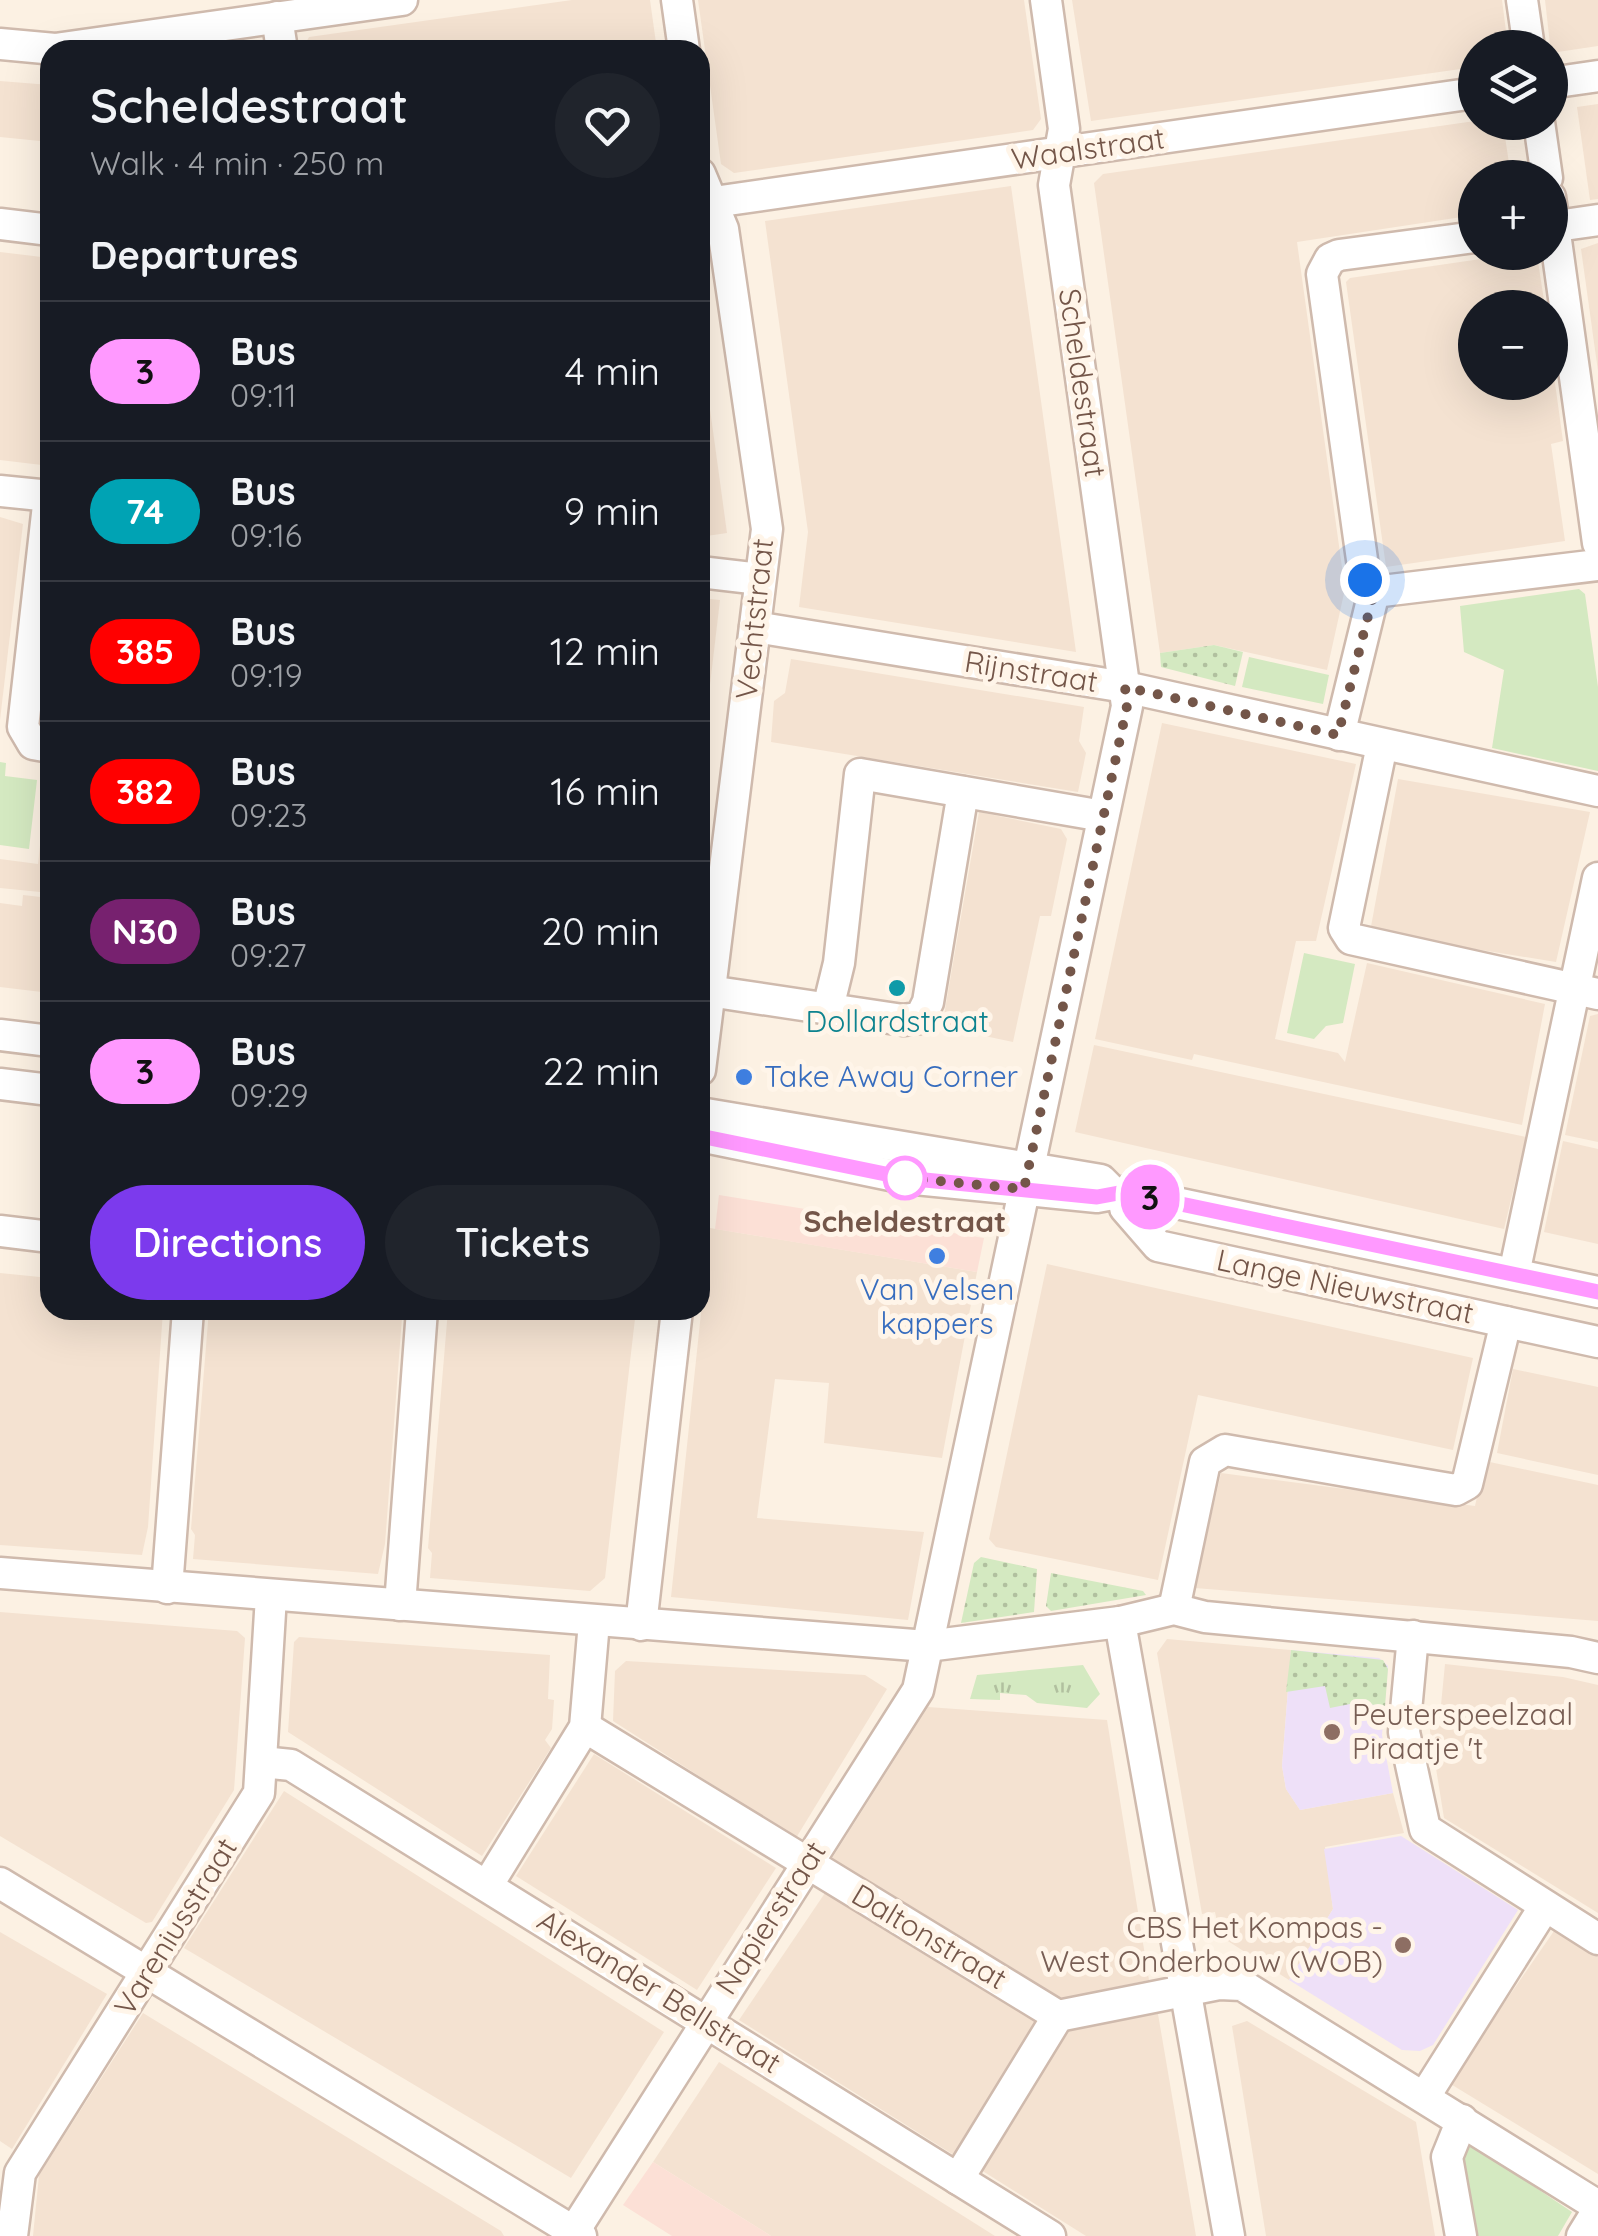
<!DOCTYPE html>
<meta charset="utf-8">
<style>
:root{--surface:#171b24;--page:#20242c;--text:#f1f3f6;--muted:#9ea1a6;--line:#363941;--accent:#7c3aed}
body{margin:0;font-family:Quicksand,sans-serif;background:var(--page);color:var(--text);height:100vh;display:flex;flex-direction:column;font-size:38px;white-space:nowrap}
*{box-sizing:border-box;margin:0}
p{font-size:32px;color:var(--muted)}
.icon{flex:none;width:55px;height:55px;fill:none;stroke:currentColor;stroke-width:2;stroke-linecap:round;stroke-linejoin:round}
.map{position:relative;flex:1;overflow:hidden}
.details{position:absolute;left:40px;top:40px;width:670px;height:1280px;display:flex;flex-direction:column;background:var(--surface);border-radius:30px;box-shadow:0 10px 40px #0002}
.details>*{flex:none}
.badge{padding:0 20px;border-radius:32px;font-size:35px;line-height:65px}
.tools{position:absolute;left:1458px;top:30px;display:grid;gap:20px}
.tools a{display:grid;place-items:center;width:110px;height:110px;border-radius:50%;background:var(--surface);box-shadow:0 10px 40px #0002;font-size:50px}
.you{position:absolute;width:50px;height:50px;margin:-25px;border:8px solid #fff;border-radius:50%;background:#1a73e8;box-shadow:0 0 0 15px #1a73e833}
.map>.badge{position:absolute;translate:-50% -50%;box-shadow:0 0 0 5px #fff}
h2{padding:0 50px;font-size:38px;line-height:90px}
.round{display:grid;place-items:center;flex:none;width:105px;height:105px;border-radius:52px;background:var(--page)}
.head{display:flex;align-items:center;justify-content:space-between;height:170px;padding:0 50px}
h1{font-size:48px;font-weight:600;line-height:75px}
.button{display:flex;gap:20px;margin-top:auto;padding:20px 50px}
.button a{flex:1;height:115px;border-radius:60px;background:var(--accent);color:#fff;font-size:40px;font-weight:600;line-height:115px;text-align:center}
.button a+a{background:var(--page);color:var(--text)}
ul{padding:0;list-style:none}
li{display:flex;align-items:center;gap:30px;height:140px;padding:0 50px;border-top:2px solid var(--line)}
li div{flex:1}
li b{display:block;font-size:38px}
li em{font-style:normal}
li .badge{min-width:110px;font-weight:700;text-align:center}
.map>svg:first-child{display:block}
.residential{fill:#f4e2d1}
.commercial{fill:#fce0d6}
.education{fill:#eee0f8}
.grass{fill:#d4e9c1}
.park{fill:url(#park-tufts)}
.garden{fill:url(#garden-dots)}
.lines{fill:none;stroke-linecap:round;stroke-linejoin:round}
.minor-casing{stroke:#cfbaad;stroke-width:35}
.minor{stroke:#fff;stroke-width:30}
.line-casing{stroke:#fff;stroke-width:22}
.line{stroke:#f9f;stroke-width:15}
.walk{stroke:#745649;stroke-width:10;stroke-dasharray:0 18}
.culture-dot{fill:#0f9aa8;stroke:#fff5e9;stroke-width:4}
.shop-dot{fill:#3f7fe0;stroke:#fff5e9;stroke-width:4}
.stop-dot{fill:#fff;stroke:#f9f;stroke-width:5}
.education-dot{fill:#8d6e63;stroke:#fff5e9;stroke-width:4}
.labels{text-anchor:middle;stroke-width:10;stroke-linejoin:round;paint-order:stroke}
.street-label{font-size:30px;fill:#745649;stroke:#fff5e9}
.culture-label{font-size:30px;fill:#0d838f;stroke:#fff5e9}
.shop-label{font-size:30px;fill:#366cbe;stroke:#fff5e9;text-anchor:start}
.stop-label{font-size:30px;font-weight:bold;fill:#745649;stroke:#fff5e9}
.education-label{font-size:30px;fill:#785e54;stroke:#fff5e9;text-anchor:start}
</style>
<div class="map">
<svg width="1598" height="2236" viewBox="0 0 1598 2236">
<defs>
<pattern id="park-tufts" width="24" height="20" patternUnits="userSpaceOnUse" patternTransform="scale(2.5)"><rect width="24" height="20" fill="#d4e9c1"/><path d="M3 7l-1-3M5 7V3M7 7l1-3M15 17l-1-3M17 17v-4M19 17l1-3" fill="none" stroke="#b1c09f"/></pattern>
<pattern id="garden-dots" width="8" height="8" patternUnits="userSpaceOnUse" patternTransform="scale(2.5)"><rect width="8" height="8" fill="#d4e9c1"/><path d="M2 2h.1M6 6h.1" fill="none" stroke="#b1c09f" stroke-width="1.8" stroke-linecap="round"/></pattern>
</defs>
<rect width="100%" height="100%" fill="#fcf1e3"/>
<g class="residential">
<polygon points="572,0 650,0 657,50 302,50 309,37"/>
<polygon points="698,0 1024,0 1041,119 1033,130 734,173 721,164"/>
<polygon points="1072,0 1502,0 1508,47 1475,48 1475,67 1091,121"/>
<polygon points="1545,0 1598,0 1598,46 1551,53"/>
<polygon points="0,81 50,85 50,142 0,137"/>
<polygon points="1598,104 1598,199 1590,200 1577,107"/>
<polygon points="1475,121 1503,123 1511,177 1475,178 1475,215 1297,242 1345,589 1327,670 1214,645 1160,653 1094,183 1103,174"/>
<polygon points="1011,186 1076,652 799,607 808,532 765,221"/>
<polygon points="1598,243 1598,371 1581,249"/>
<polygon points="0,252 50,258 50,466 0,460"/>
<polygon points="1529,252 1537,255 1545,307 1475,308 1475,382 1550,382 1550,347 1563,441 1551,444 1565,541 1386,567 1346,282 1350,278"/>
<polygon points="700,336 727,533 700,537"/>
<polygon points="0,517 23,524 0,720"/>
<polygon points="700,598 720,600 700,770"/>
<polygon points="791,659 1084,707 1079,741 1086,753 1078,792 771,742 774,701 785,693"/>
<polygon points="1162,723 1356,764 1316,941 1296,941 1275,1039 1338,1053 1345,1062 1367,963 1545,1004 1522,1125 1194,1054 1192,1060 1095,1039"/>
<polygon points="48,768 50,893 0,888 0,859 38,864"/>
<polygon points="1398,779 1590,812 1556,962 1370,932"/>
<polygon points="979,812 1061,829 1067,839 1051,916 1040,916 1013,1042 942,1027"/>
<polygon points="23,895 50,898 50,993 0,987 0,903 22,906"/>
<polygon points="1598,1014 1598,1142 1565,1135 1590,1016"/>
<polygon points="1094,1045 1526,1137 1504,1229 1075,1132"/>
<polygon points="1563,1141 1598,1149 1598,1244 1544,1232"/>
<polygon points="710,1228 977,1272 942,1458 824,1443 829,1383 775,1379 757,1518 924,1532 908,1620 671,1597"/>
<polygon points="1047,1264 1473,1358 1453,1450 1198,1395 1158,1580 996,1547 989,1539"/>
<polygon points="0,1273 50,1278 50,1310 163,1310 148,1527 142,1555 0,1545"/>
<polygon points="209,1310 338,1310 402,1317 385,1544 378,1574 193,1559 195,1535 191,1529"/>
<polygon points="448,1310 636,1310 605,1578 590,1591 430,1578 432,1553 428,1548"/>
<polygon points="1513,1369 1598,1387 1598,1475 1497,1453"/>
<polygon points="1485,1461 1598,1485 1598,1621 1195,1588 1221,1473 1475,1506"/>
<polygon points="0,1612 237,1631 245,1638 234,1790 152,1922 146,1923 0,1836"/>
<polygon points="299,1637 550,1655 548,1699 554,1700 552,1729 545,1740 551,1748 482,1856 288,1732 294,1642"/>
<polygon points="1167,1639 1291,1650 1282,1766 1286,1789 1300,1810 1393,1793 1404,1833 1325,1847 1333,1909 1289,1980 1220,1936 1215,1912 1202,1914 1157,1653"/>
<polygon points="626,1661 865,1675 887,1689 796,1838 613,1721 615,1671"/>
<polygon points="1445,1664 1563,1677 1598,1685 1598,1913 1444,1818 1430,1731 1433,1705 1441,1705"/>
<polygon points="928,1707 1107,1720 1149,1980 1054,2000 829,1863"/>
<polygon points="594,1754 776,1868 697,1990 516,1876"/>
<polygon points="284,1791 664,2032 571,2178 184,1948"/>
<polygon points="827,1890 1042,2021 957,2157 739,2020"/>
<polygon points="1554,1931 1598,1957 1598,2174 1449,2083"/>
<polygon points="0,1932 107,1994 12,2149 0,2141"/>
<polygon points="143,2013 501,2231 504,2236 33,2236 39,2175"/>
<polygon points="1158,2014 1196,2236 1086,2236 981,2170 1067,2026"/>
<polygon points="1247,2021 1416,2122 1435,2236 1266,2236 1232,2026"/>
<polygon points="719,2062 995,2236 771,2236 653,2162"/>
</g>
<g class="commercial">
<polygon points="719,1195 984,1238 977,1272 715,1229"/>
<polygon points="653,2162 771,2236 672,2236 623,2205"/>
</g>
<g class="education">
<polygon points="1291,1650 1379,1658 1388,1666 1382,1735 1393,1793 1300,1810 1286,1789 1282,1766"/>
<polygon points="1401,1836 1518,1910 1433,2045 1420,2051 1402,2050 1289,1980 1333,1909 1324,1849"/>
</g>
<g class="grass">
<polygon points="1579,589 1585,594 1598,687 1598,771 1492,748 1504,670 1464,652 1460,606"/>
<polygon points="1249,657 1329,675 1323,704 1242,687"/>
<polygon points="0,762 6,763 5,776 37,780 29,849 0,845"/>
<polygon points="1304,953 1355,964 1343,1023 1326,1026 1314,1039 1287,1033"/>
<polygon points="1471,2144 1572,2212 1558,2236 1471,2236 1455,2154"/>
</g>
<polygon class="park" points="1083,1665 1100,1694 1087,1708 1037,1703 1026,1695 1000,1693 1000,1700 970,1699 977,1675"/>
<g class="garden">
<polygon points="1214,645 1243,652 1235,686 1161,667 1160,653"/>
<polygon points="981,1557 1037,1569 1034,1612 961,1623 974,1563"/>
<polygon points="1051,1573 1143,1591 1146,1595 1051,1611 1046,1606"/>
<polygon points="1291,1650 1383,1660 1388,1669 1385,1706 1355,1703 1330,1708 1325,1686 1286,1692"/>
</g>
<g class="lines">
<defs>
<g id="minor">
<polyline points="677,0 684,50"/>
<polyline points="1522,0 1529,48"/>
<polyline points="277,17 282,50"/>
<polyline points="0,44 55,49 402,0"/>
<polyline points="1550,83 1598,76"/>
<polyline points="1539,122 1547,178"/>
<polyline points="700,174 723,229 767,529 700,1070"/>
<polyline points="1550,197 1598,543"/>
<polyline points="700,204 1475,93"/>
<polyline points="0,224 50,230"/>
<polyline points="1550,227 1598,220"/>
<polyline points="0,491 50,496"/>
<polyline points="49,496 23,727 33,744 50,747"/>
<polyline points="700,572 760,579"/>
<polyline points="1374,592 1598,565"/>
<polyline points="755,627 1125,687 1598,791"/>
<polyline points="1339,735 1374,592 1365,581 1322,274 1330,259 1339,255 1475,237"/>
<polyline points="1382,745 1344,928 1351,939 1598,994"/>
<polyline points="709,991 903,1020 920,1018 928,1002 963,792"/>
<polyline points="828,1008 839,963 860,774 1103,816"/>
<polyline points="0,1035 50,1041"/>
<polyline points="0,1084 50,1090"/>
<polyline points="700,1113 1101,1180 1108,1187"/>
<polyline points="700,1136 905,1178 1097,1197 1124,1192 1598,1292"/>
<polyline points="1124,1192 1125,1208 1158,1246 1598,1342"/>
<polyline points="0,1231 50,1237"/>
<polyline points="1514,1274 1598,878"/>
<polyline points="0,1573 927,1646 1120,1622 1174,1609 1205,1617 1571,1652 1598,1658"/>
<polyline points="167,1588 188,1310"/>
<polyline points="400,1605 422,1310"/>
<polyline points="1174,1609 1205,1462 1225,1450 1438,1487 1456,1490 1467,1484 1506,1322"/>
<polyline points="1120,1622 1229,2236"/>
<polyline points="641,1625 677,1310"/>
<polyline points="1413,1636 1404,1732 1425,1829 1598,1939"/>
<polyline points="585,1727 1058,2016 1219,1984 1242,1985 1598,2206"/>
<polyline points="262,1762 291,1765 1050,2236"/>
<polyline points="0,1883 581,2236"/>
<polyline points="487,1886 585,1727 594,1622"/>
<polyline points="1425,2096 1545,1906"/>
<polyline points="958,2179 1058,2016"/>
<polyline points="12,2236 20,2173 259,1793 271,1596"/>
<polyline points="571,2236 918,1690 1127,706 1054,185 1064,129 1046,0"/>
<polyline points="1461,2236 1447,2157 1462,2120"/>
<polyline points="1582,2236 1598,2210"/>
</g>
</defs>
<use href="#minor" class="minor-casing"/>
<use href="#minor" class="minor"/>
</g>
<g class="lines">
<defs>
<polyline id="line" points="700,1136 905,1178 1097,1197 1124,1192 1598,1292"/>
</defs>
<use href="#line" class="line-casing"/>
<use href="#line" class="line"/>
<polyline class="walk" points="905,1178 1024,1189 1127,706 1125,687 1338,735 1374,592 1365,580"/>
</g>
<circle class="culture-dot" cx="897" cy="988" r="10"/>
<g class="shop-dot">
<circle cx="744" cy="1077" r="10"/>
<circle cx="937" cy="1256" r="10"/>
</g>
<circle class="stop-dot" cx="905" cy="1178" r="20"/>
<g class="education-dot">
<circle cx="1332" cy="1732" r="10"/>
<circle cx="1403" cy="1945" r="10"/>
</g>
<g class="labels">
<g class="street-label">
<text transform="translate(1088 149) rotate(-8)" y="10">Waalstraat</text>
<text transform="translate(1082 383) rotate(82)" y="10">Scheldestraat</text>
<text transform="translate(755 619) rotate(-84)" y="10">Vechtstraat</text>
<text transform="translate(1031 672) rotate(9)" y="10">Rijnstraat</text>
<text transform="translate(1345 1287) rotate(12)" y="10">Lange Nieuwstraat</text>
<text transform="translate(771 1918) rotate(-57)" y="10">Napierstraat</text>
<text transform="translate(176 1927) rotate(-58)" y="10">Vareniusstraat</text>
<text transform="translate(929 1937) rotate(31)" y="10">Daltonstraat</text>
<text transform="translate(659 1992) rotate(32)" y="10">Alexander Bellstraat</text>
</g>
<g class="culture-label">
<text x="897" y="1032">Dollardstraat</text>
</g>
<g class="shop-label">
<text x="764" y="1087">Take Away Corner</text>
<text x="937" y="1300" text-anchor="middle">Van Velsen<tspan x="937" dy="34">kappers</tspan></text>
</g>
<g class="stop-label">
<text x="905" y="1232">Scheldestraat</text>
</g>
<g class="education-label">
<text x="1352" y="1725">Peuterspeelzaal<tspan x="1352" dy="34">Piraatje 't</tspan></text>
<text x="1383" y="1938" text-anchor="end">CBS Het Kompas -<tspan x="1383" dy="34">West Onderbouw (WOB)</tspan></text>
</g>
</g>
</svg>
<div class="tools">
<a><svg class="icon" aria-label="layers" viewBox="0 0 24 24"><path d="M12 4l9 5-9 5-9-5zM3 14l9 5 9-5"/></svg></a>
<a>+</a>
<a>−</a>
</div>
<div class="you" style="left:1365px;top:580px"></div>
<b class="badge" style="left:1150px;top:1197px;background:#f9f;color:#111">3</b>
<section class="details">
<div class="head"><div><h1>Scheldestraat</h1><p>Walk · 4 min · 250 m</p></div><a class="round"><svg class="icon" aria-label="heart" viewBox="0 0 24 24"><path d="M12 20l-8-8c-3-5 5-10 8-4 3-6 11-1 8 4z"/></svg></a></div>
<h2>Departures</h2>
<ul>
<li><span class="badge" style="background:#f9f;color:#111">3</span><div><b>Bus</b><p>09:11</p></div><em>4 min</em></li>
<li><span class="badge" style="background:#00a3b4;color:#fff">74</span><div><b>Bus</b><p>09:16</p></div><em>9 min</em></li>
<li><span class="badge" style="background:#f00;color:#fff">385</span><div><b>Bus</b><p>09:19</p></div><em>12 min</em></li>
<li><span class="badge" style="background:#f00;color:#fff">382</span><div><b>Bus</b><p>09:23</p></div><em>16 min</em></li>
<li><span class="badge" style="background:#77216f;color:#fff">N30</span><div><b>Bus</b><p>09:27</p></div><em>20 min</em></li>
<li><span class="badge" style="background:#f9f;color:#111">3</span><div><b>Bus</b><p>09:29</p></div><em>22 min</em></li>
</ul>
<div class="button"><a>Directions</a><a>Tickets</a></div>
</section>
</div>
